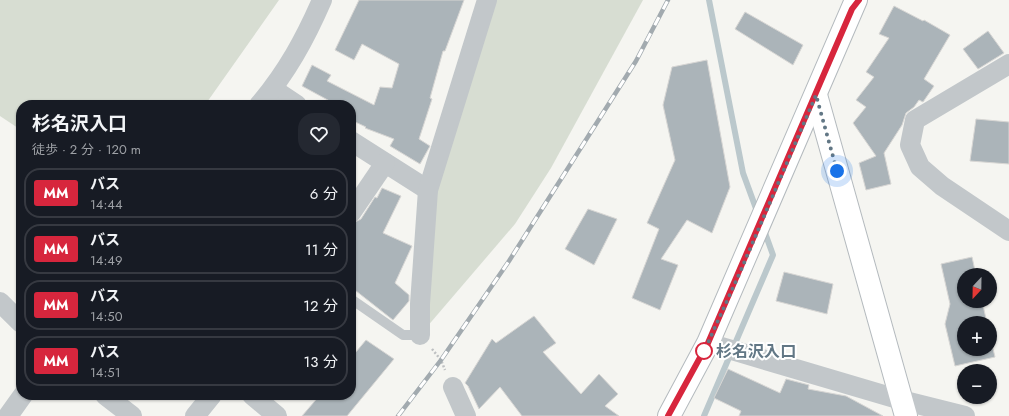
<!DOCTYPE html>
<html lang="ja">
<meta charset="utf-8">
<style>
:root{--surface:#171b24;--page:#242831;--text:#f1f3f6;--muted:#9ea1a6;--line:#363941}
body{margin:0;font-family:Jost,"Noto Sans JP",sans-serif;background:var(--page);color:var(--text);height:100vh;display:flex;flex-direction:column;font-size:15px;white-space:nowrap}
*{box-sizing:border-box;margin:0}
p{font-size:13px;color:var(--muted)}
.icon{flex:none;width:22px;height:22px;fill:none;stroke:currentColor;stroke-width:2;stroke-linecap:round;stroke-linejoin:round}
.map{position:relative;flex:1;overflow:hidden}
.sheet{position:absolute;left:16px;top:100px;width:340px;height:300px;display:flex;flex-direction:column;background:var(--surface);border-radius:16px;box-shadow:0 1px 3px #0004}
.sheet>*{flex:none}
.badge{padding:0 8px;border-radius:3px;font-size:14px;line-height:26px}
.needle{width:26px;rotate:202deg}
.controls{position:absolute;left:957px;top:268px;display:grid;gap:8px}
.controls a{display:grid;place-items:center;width:40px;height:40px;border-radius:50%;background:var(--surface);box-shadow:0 1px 3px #0004;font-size:20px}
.you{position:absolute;width:20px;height:20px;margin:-10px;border:3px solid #fff;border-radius:50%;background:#1a73e8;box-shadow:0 0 0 6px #1a73e833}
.map>.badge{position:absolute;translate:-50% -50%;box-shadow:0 0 0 2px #fff}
.round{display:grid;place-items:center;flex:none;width:42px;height:42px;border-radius:16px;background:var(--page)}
.overview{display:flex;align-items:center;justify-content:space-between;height:68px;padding:0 16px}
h1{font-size:19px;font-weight:700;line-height:30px}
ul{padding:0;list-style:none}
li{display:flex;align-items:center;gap:12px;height:50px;margin:0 8px 6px;padding:0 8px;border:2px solid var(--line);border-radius:16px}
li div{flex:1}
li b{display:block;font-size:15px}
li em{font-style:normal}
li .badge{min-width:44px;font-weight:700;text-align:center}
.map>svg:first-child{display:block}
.green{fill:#d7ddd2}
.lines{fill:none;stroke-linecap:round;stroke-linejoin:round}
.stream{stroke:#bbc8cc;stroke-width:6}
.building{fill:#abb4b9;stroke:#d7d6d4}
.secondary-casing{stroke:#b4babe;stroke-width:24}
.path{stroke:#bec0c2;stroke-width:2.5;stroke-dasharray:2 2;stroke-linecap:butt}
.lane{stroke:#c2c7ca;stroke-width:10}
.street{stroke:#c2c7ca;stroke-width:20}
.secondary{stroke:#fff;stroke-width:22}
.rail-casing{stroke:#a2aaaf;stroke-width:4.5}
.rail{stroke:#fff;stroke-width:3;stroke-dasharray:9;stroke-linecap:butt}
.line-casing{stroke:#fff;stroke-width:9}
.line{stroke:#d7263d;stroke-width:6}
.walk{stroke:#627785;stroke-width:4;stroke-dasharray:0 7.2}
.stop-dot{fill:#fff;stroke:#d7263d;stroke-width:2}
.labels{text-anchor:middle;stroke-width:4;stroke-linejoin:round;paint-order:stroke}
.stop-label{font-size:16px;font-weight:bold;fill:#627785;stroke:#fff;text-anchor:start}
</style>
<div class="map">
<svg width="1009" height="416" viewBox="0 0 1009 416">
<rect width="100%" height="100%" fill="#f5f5f1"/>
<g class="green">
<polygon points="0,0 279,0 205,105 21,105 21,130 0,116"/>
<polygon points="491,0 643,0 551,168 515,224 420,335 432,199"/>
</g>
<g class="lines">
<g class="stream">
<polyline points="709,0 743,173 758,214"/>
<polyline points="704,416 773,255 764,230"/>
</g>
</g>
<g class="building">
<polygon points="359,0 464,0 445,51 443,51 430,98 432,99 419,139 430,146 420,164 390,146 394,139 365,128 366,127 351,120 351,105 337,105 302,86 312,65 331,75 327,81 374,105 380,87 392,88 399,64 362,44 354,60 335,50"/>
<polygon points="894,6 923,21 924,20 950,35 924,79 934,86 923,102 919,100 914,107 906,113 902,125 884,153 891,184 866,190 859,163 876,156 853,123 866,107 856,100 874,77 866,72 889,38 879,34"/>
<polygon points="745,12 803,45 793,65 735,29"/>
<polygon points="988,31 1004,53 978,69 963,49"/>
<polygon points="707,60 730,187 712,233 687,220 661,259 678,265 660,310 632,298 659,229 647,223 675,160 663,105 672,67"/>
<polygon points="976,119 1009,122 1009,164 970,161"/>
<polygon points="382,188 401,196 383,233 412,246 395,283 409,295 409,301 393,320 351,287 351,224 361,219 375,197 377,198"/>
<polygon points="588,209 617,219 594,265 565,249"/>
<polygon points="972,257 976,275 964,275 964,301 982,301 987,323 964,323 964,349 990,349 990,336 995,357 955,366 945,324 950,304 941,264"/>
<polygon points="784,272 833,284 827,314 776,301"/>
<polygon points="534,316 556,343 543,352 581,394 599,374 618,394 605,406 619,416 522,416 500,387 479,409 468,386 465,383 492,339 496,343"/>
<polygon points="366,340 394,359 347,416 302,416 320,395 351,395 351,358"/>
<polygon points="728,369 780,393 786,379 809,385 808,389 846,396 883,416 739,416 741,411 714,398"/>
</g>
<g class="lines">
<defs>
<g id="secondary">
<polyline points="816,95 906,416"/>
<polyline points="669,416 708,343 856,0"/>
</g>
</defs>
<use href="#secondary" class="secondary-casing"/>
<polyline class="path" points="432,349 441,360 445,370"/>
<polyline class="lane" points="351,299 403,335 420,335"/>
<g class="street">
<polyline points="1009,64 915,120 910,145 920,167 942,186 1009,231"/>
<polyline points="273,89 297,105"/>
<path d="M 259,105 C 287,72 305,39 322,0"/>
<polyline points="351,141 428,190"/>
<polyline points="351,213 385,163"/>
<polyline points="0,302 21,323"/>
<polyline points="420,335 420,304 428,190 487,0"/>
<polyline points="708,343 901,400 965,416"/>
<polyline points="453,387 466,416"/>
<polyline points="105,395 132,416"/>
<polyline points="252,395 277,416"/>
<polyline points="8,416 23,395"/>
<polyline points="195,416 212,395"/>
</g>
<use href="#secondary" class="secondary"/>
<defs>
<polyline id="rail" points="398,416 441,360 509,261 636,61 668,0"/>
</defs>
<use href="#rail" class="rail-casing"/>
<use href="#rail" class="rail"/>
</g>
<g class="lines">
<defs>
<polyline id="line" points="668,416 708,343 852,9 859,0"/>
</defs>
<use href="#line" class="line-casing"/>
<use href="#line" class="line"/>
<polyline class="walk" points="704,351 702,356 741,270 816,95 837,171"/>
</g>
<circle class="stop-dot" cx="704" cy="351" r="8"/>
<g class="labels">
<g class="stop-label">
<text x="716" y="357">杉名沢入口</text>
</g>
</g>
</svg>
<div class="controls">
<a><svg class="needle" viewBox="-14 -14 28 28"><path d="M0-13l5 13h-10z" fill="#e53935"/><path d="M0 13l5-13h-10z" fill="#9ea1a6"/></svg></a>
<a>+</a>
<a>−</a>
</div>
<div class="you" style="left:837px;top:171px"></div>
<section class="sheet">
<div class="overview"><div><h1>杉名沢入口</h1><p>徒歩 · 2 分 · 120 m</p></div><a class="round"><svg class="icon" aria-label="heart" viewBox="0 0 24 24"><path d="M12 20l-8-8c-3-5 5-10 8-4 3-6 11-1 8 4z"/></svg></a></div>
<ul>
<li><span class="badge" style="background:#d7263d;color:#fff">MM</span><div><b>バス</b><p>14:44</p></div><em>6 分</em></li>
<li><span class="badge" style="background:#d7263d;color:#fff">MM</span><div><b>バス</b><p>14:49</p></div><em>11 分</em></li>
<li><span class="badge" style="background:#d7263d;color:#fff">MM</span><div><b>バス</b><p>14:50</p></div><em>12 分</em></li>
<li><span class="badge" style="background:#d7263d;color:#fff">MM</span><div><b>バス</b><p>14:51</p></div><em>13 分</em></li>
</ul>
</section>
</div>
